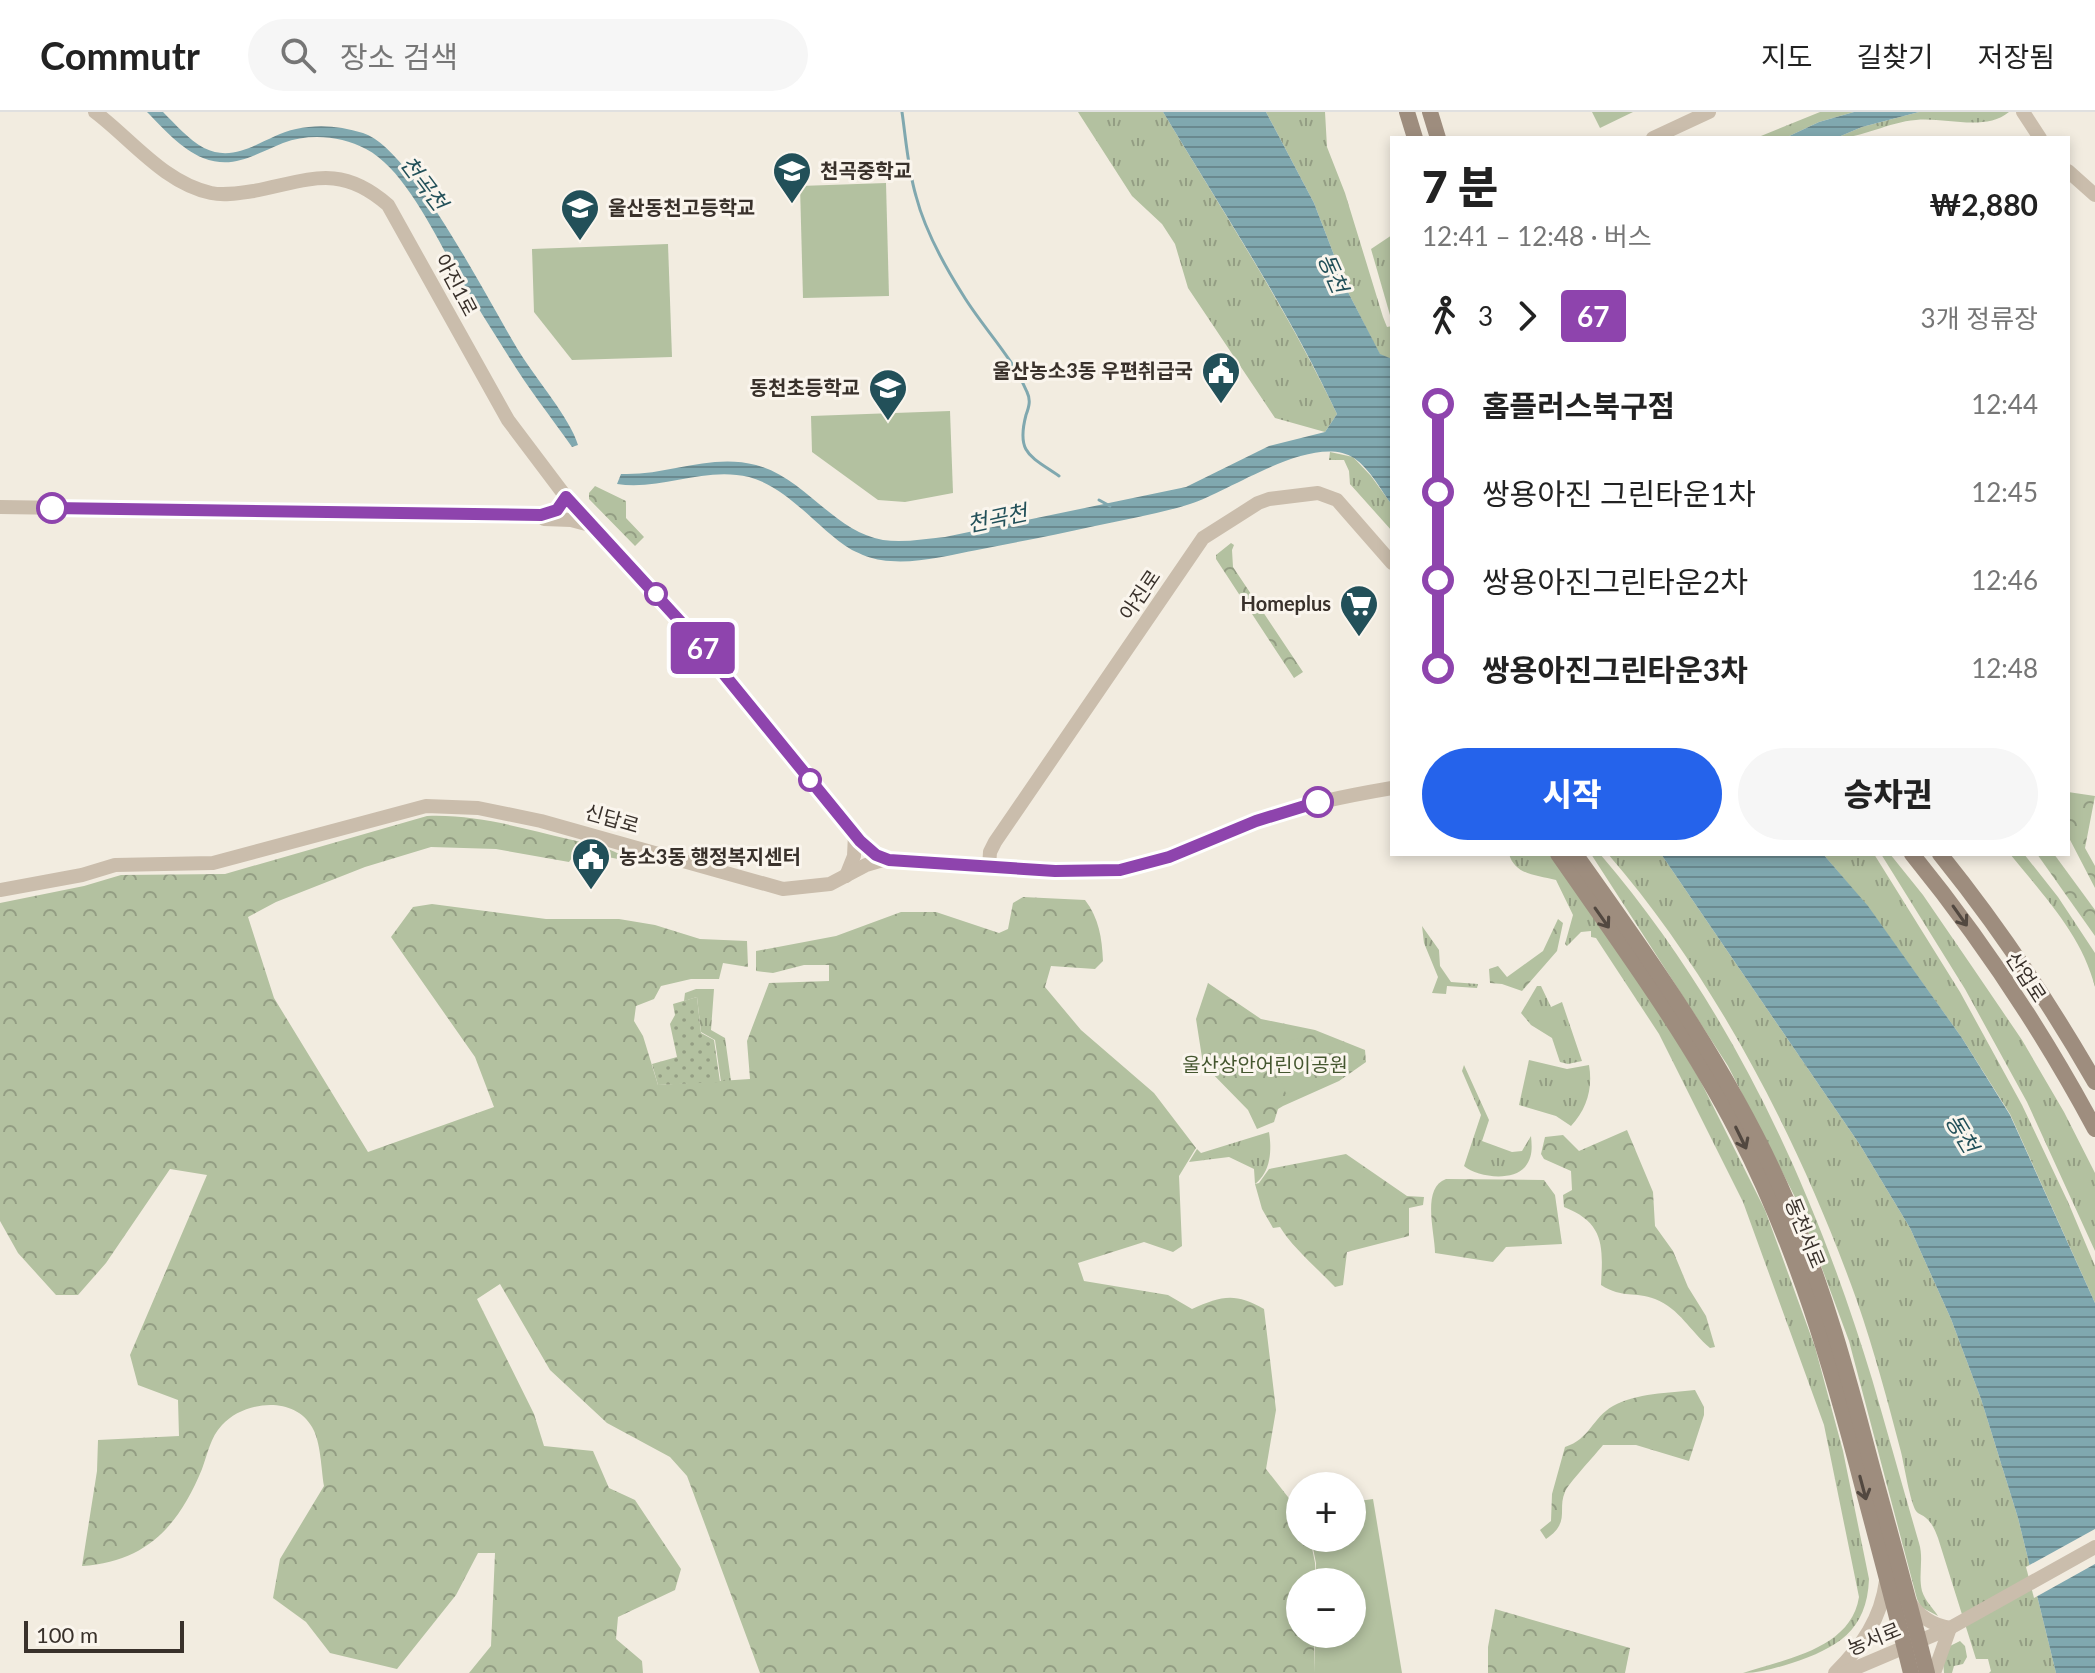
<!DOCTYPE html>
<html lang="ko">
<meta charset="utf-8">
<style>
:root{--surface:#fff;--page:#f6f6f6;--text:#222;--muted:#767676;--line:#e0e0e0;--accent:#2563eb}
body{margin:0;font-family:Lato,"Noto Sans KR",sans-serif;background:var(--page);color:var(--text);height:100vh;display:flex;flex-direction:column;font-size:30px;white-space:nowrap}
*{box-sizing:border-box;margin:0}
p{font-size:26px;color:var(--muted)}
.icon{flex:none;width:44px;height:44px;fill:none;stroke:currentColor;stroke-width:2;stroke-linecap:round;stroke-linejoin:round}
.map{position:relative;flex:1;overflow:hidden}
.side{position:absolute;left:1390px;top:24px;width:680px;height:720px;display:flex;flex-direction:column;background:var(--surface);border-radius:0px;box-shadow:0 4px 12px #0003}
.side>*{flex:none}
.badge{padding:0 16px;border-radius:6px;font-size:28px;line-height:52px}
.fabs{position:absolute;left:1286px;top:1360px;display:grid;gap:16px}
.fabs a{display:grid;place-items:center;width:80px;height:80px;border-radius:50%;background:var(--surface);box-shadow:0 4px 12px #0003;font-size:40px}
.scale{position:absolute;left:24px;bottom:20px;width:160px;box-sizing:border-box;padding-left:8px;border:4px solid #39312b;border-top:0;font-size:22px;line-height:28px;white-space:nowrap;color:#39312b;-webkit-text-stroke:6px #faf5ed;paint-order:stroke}
.map>.badge{position:absolute;translate:-50% -50%;box-shadow:0 0 0 4px #fff}
.legs{display:flex;align-items:center;gap:12px;height:88px;padding:0 32px;font-size:26px}
.legs p{margin-inline-start:auto}
.head{display:flex;align-items:center;justify-content:space-between;height:136px;padding:0 32px}
h1{font-size:44px;font-weight:800;line-height:60px}
.button{display:flex;gap:16px;margin-top:auto;padding:16px 32px}
.button a{flex:1;height:92px;border-radius:48px;background:var(--accent);color:#fff;font-size:32px;font-weight:800;line-height:92px;text-align:center}
.button a+a{background:var(--page);color:var(--text)}
ul{padding:0 32px;list-style:none}
li{display:flex;align-items:center;gap:28px;height:88px;font-size:30px}
li i{display:grid;place-items:center;width:12px;height:100%;margin:0 10px;background:currentColor}
li i::after{content:'';width:20px;height:20px;margin:-10px;border:6px solid;border-radius:50%;background:var(--surface)}
li p{margin-inline-start:auto}
li:first-child i{background:linear-gradient(#0000 50%,currentColor 0)}
li:last-child i{background:linear-gradient(currentColor 50%,#0000 0)}
header{display:flex;align-items:center;gap:48px;box-sizing:border-box;height:112px;padding:0 40px;background:var(--surface);border-bottom:2px solid var(--line)}
header strong{font-size:38px}
nav{display:flex;gap:44px;margin-inline-start:auto;font-size:28px}
.search{width:560px;height:72px;background:var(--page);display:flex;align-items:center;gap:20px;box-sizing:border-box;padding:0 28px;border-radius:44px;color:var(--muted);font-size:30px}
.map>svg:first-child{display:block}
.grass{fill:url(#grass-tufts)}
.forest{fill:url(#forest-crowns)}
.garden{fill:url(#garden-dots)}
.pitch{fill:#b3c1a0}
.water{fill:url(#water-rules)}
.pier{fill:#f2ece0}
.lines{fill:none;stroke-linecap:round;stroke-linejoin:round}
.stream{stroke:#80a8af;stroke-width:3}
.tertiary{stroke:#cabdac;stroke-width:14}
.secondary{stroke:#9e8d7e;stroke-width:16}
.oneway{stroke:#524840}
.line-1-casing{stroke:#fff;stroke-width:18}
.line-1{stroke:#8e44ad;stroke-width:12}
.stop-1-dot{fill:#fff;stroke:#8e44ad;stroke-width:4}
.labels{text-anchor:middle;stroke-width:6;stroke-linejoin:round;paint-order:stroke}
.poi-label{font-size:20px;font-weight:bold;fill:#39312b;stroke:#faf5ed;text-anchor:start}
.street-label{font-size:20px;fill:#39312b;stroke:#faf5ed}
.park-label{font-size:20px;fill:#44562f;stroke:#faf5ed}
.water-label{font-size:22px;font-style:italic;fill:#225059;stroke:#faf5ed}
</style>
<header>
<strong>Commutr</strong>
<div class="search"><svg class="icon" aria-label="search" viewBox="0 0 24 24"><circle cx="10" cy="10" r="6"/><path d="M15 15l6 6"/></svg>장소 검색</div>
<nav><a>지도</a><a>길찾기</a><a>저장됨</a></nav>
</header>
<div class="map">
<svg width="2095" height="1561" viewBox="0 0 2095 1561">
<defs>
<pattern id="grass-tufts" width="24" height="20" patternUnits="userSpaceOnUse" patternTransform="scale(2)"><rect width="24" height="20" fill="#b3c1a0"/><path d="M3 7l-1-3M5 7V3M7 7l1-3M15 17l-1-3M17 17v-4M19 17l1-3" fill="none" stroke="#939d83"/></pattern>
<pattern id="forest-crowns" width="20" height="18" patternUnits="userSpaceOnUse" patternTransform="scale(2)"><rect width="20" height="18" fill="#b3c1a0"/><path d="M2 6a3 3 0 1 1 6 0M12 15a3 3 0 1 1 6 0" fill="none" stroke="#939d83"/></pattern>
<pattern id="garden-dots" width="8" height="8" patternUnits="userSpaceOnUse" patternTransform="scale(2)"><rect width="8" height="8" fill="#b3c1a0"/><path d="M2 2h.1M6 6h.1" fill="none" stroke="#939d83" stroke-width="1.8" stroke-linecap="round"/></pattern>
<pattern id="water-rules" width="6" height="5" patternUnits="userSpaceOnUse" patternTransform="scale(2)"><rect width="6" height="5" fill="#80a8af"/><path d="M0 2.5h6" fill="none" stroke="#6a898f"/></pattern>
</defs>
<rect width="100%" height="100%" fill="#f2ece0"/>
<g class="grass">
<path d="M 1078,0 L 1163,0 C 1223,100 1287,197 1337,302 L 1325,320 L 1275,306 L 1188,176 L 1175,132 L 1162,112 L 1132,84 Z"/>
<polygon points="1266,0 1325,0 1327,35 1345,81 1383,205 1387,215 1392,214 1392,247 1380,243 1349,182 1314,91"/>
<polygon points="1820,0 1854,0 1819,10 1785,26 1756,26"/>
<path d="M 1919,0 L 2009,0 C 1985,20 1945,5 1916,8 C 1888,10 1863,26 1836,26 L 1862,15 Z"/>
<polygon points="1392,123 1392,210 1371,137"/>
<polygon points="1330,340 1353,345 1371,364 1392,393 1392,419 1350,372 1349,359 1344,348 1329,348"/>
<path d="M 1509,742 L 1550,742 L 1665,909 L 1700,968 L 1765,1098 L 1815,1235 L 1843,1339 L 1869,1467 C 1867,1519 1837,1536 1792,1551 C 1775,1556 1761,1561 1743,1561 C 1785,1547 1851,1537 1859,1485 L 1824,1313 L 1743,1090 L 1659,922 L 1596,826 L 1591,825 L 1591,819 L 1581,820 L 1567,834 L 1565,832 L 1573,803 L 1556,768 C 1536,763 1515,763 1509,742 Z"/>
<path d="M 1591,742 L 1600,742 C 1731,895 1814,1076 1872,1267 C 1888,1322 1903,1376 1919,1431 C 1924,1447 1918,1463 1922,1479 C 1925,1489 1933,1496 1938,1504 L 1921,1495 L 1917,1487 L 1849,1229 L 1797,1089 L 1728,954 Z"/>
<path d="M 1608,742 L 1661,742 L 1860,1033 L 1910,1116 L 1951,1207 L 1981,1287 L 2018,1406 L 2056,1561 L 1989,1561 L 1991,1559 L 1988,1547 L 1976,1547 L 1938,1426 C 1935,1418 1932,1411 1926,1406 C 1923,1403 1918,1402 1916,1399 C 1910,1390 1904,1352 1901,1340 C 1888,1290 1874,1238 1857,1189 C 1801,1032 1717,868 1608,742 Z"/>
<polygon points="1823,742 1874,742 1960,880 2022,993 2068,1090 2095,1154 2095,1191 2010,1002 1962,926 1868,795"/>
<polygon points="1881,742 1890,742 1923,783 1973,856 2022,928 2064,1000 2095,1061 2095,1139 2027,990 1965,877"/>
<path d="M 2010,742 L 2024,742 L 2058,785 L 2095,841 L 2095,875 C 2082,823 2043,783 2010,742 Z"/>
<polygon points="1422,814 1439,838 1440,854 1451,870 1478,872 1477,876 1447,874 1446,882 1432,881 1438,865 1424,831"/>
<polygon points="1537,874 1541,874 1551,895 1562,890 1582,949 1568,952 1560,950 1552,926 1531,913 1521,901"/>
<polygon points="696,877 714,877 711,918 725,926 731,969 721,970 715,928 701,920 697,885 684,889 685,881"/>
<path d="M 1529,948 L 1567,957 L 1589,953 C 1593,976 1587,997 1571,1014 L 1556,1004 L 1519,993 Z"/>
<path d="M 1464,953 L 1489,1008 L 1482,1029 L 1512,1040 L 1522,1039 L 1531,1024 C 1532,1035 1533,1045 1525,1055 C 1512,1070 1477,1065 1464,1054 L 1481,1003 L 1462,959 Z"/>
<path d="M 1269,1020 C 1272,1038 1271,1060 1255,1072 L 1254,1057 L 1229,1045 L 1189,1050 L 1197,1037 L 1201,1041 Z"/>
<polygon points="1960,1529 1965,1534 1967,1545 1963,1552 1954,1554 1952,1561 1944,1561 1943,1549 1950,1534"/>
</g>
<g class="forest">
<polygon points="595,374 626,389 626,406 644,425 635,434 589,387 589,381"/>
<polygon points="1231,431 1234,433 1232,438 1233,455 1303,560 1294,566 1216,447 1216,443"/>
<polygon points="2068,680 2095,684 2085,736 2095,754 2095,776 2068,724"/>
<path d="M 427,704 C 475,702 522,716 568,727 C 585,731 606,734 621,743 L 618,747 L 577,739 L 569,750 L 496,737 L 431,735 L 365,755 L 276,790 L 248,805 L 274,886 L 368,1040 L 494,995 L 475,945 L 391,825 L 413,795 L 432,792 L 546,807 L 619,807 L 655,813 L 700,827 L 747,829 L 748,855 L 723,851 L 719,867 L 691,867 L 661,874 L 654,887 L 636,894 L 634,909 L 643,924 L 658,973 L 750,967 L 747,929 L 769,871 L 829,869 L 829,853 L 804,853 L 773,861 L 756,859 L 756,839 L 836,824 L 901,800 L 936,800 L 999,821 L 1008,817 L 1013,791 L 1023,785 L 1085,788 C 1099,806 1102,826 1103,849 L 1095,857 L 1051,854 L 1045,875 L 1081,918 L 1154,981 L 1196,1036 L 1179,1064 L 1182,1134 L 1173,1140 L 1144,1130 L 1078,1151 L 1084,1169 L 1168,1183 L 1192,1197 C 1221,1184 1235,1180 1264,1197 L 1276,1298 L 1266,1357 L 1295,1394 L 1300,1396 L 1300,1426 L 1310,1426 L 1315,1451 L 1315,1470 L 1300,1470 L 1300,1522 L 1314,1522 L 1314,1561 L 760,1561 L 687,1364 L 670,1345 L 607,1311 L 550,1258 L 500,1172 L 477,1187 L 534,1302 L 544,1334 L 593,1339 L 609,1376 L 635,1388 L 681,1457 L 675,1478 L 618,1505 L 616,1527 L 642,1549 L 643,1561 L 469,1561 L 491,1534 L 495,1441 L 478,1441 L 456,1483 L 397,1557 L 330,1541 L 306,1510 L 273,1486 L 280,1447 L 324,1374 C 321,1356 321,1330 312,1315 C 294,1283 244,1289 222,1313 C 210,1326 208,1341 202,1357 C 179,1413 147,1450 82,1454 L 97,1359 L 98,1328 L 179,1324 L 178,1288 L 138,1273 L 130,1243 L 207,1063 L 170,1057 L 106,1151 L 78,1183 L 56,1183 L 18,1141 L 0,1109 L 0,791 L 84,774 L 121,763 L 225,762 Z"/>
<polygon points="2037,742 2054,742 2095,798 2095,824"/>
<polygon points="1558,807 1563,811 1557,839 1522,879 1502,872 1490,871 1489,857 1498,854 1507,865 1543,839"/>
<polygon points="1208,871 1261,907 1315,918 1365,938 1366,950 1339,969 1283,994 1278,997 1274,1010 1257,1017 1248,998 1203,952 1196,907"/>
<path d="M 1627,1018 L 1653,1080 L 1655,1114 L 1673,1139 L 1688,1175 L 1706,1204 L 1715,1235 L 1710,1236 C 1690,1219 1680,1197 1655,1187 C 1635,1179 1623,1187 1601,1173 C 1603,1135 1605,1111 1564,1095 L 1563,1083 L 1572,1078 L 1571,1059 L 1544,1047 L 1541,1042 L 1545,1025 L 1563,1023 L 1579,1039 Z"/>
<path d="M 1346,1042 L 1407,1084 L 1424,1085 L 1423,1093 L 1409,1096 L 1409,1124 L 1347,1140 L 1343,1173 L 1335,1175 C 1318,1157 1292,1135 1280,1115 L 1273,1116 L 1262,1097 L 1255,1072 L 1259,1071 L 1269,1057 Z"/>
<path d="M 1446,1067 L 1544,1068 L 1555,1083 L 1562,1132 L 1506,1135 L 1493,1150 L 1435,1141 C 1435,1121 1421,1076 1446,1067 Z"/>
<path d="M 1695,1278 L 1704,1295 L 1704,1303 L 1689,1349 L 1636,1333 L 1603,1333 C 1596,1342 1567,1373 1565,1380 C 1557,1398 1571,1410 1546,1427 L 1540,1418 L 1551,1409 L 1552,1382 L 1565,1335 C 1590,1327 1592,1306 1613,1294 C 1636,1281 1669,1281 1695,1278 Z"/>
<polygon points="1495,1497 1630,1536 1625,1561 1488,1561 1488,1535"/>
</g>
<polygon class="garden" points="697,885 701,921 714,928 720,970 658,973 652,952 677,945 670,912 675,903 673,892"/>
<g class="pitch">
<polygon points="1592,0 1633,0 1600,16"/>
<polygon points="886,71 889,184 803,186 800,74"/>
<polygon points="668,132 672,245 572,248 534,200 532,137"/>
<polygon points="950,299 953,381 905,390 878,388 812,340 811,304"/>
<polygon points="1297,926 1318,977 1289,989 1268,937"/>
<polygon points="1373,1387 1402,1561 1314,1561 1315,1522 1352,1522 1352,1470 1315,1470 1316,1451 1311,1426 1352,1426 1352,1390"/>
</g>
<g class="water">
<path d="M 147,0 L 163,0 C 176,13 188,27 204,36 C 238,53 265,23 296,17 C 318,12 341,14 363,21 C 412,36 490,193 520,241 C 536,267 570,306 578,333 L 572,335 C 551,305 528,276 509,245 C 492,218 475,191 458,163 C 436,125 405,57 366,37 C 341,24 310,21 283,31 C 255,42 234,58 203,46 C 181,37 163,16 147,0 Z"/>
<path d="M 1163,0 L 1266,0 L 1314,91 L 1349,182 L 1380,242 L 1392,247 L 1392,393 C 1381,378 1370,357 1354,346 C 1313,320 1229,380 1190,392 C 1159,402 1127,407 1095,414 C 1056,423 1016,430 977,438 C 946,444 912,453 881,448 C 872,447 860,442 852,438 C 817,417 790,376 749,365 C 704,354 661,379 617,372 L 621,362 C 667,364 710,341 756,353 C 805,366 833,419 883,428 C 903,431 924,427 945,425 L 1186,375 L 1269,334 L 1325,320 L 1337,302 C 1288,197 1223,100 1163,0 Z"/>
<polygon points="1854,0 1919,0 1862,15 1836,26 1785,26 1819,10"/>
<polygon points="1661,742 1823,742 1868,794 1962,926 2010,1003 2095,1191 2095,1561 2056,1561 2018,1406 1981,1287 1951,1207 1910,1116 1860,1033"/>
</g>
<polygon class="pier" points="2095,1417 2095,1452 2034,1486 2026,1455"/>
<g class="lines">
<g class="stream">
<path d="M 902,0 C 906,28 908,57 916,84 C 925,119 944,153 963,183 C 983,216 1012,244 1027,280 C 1031,288 1029,295 1026,303 C 1016,341 1030,344 1059,364"/>
<polyline points="1099,388 1110,394"/>
</g>
<g class="tertiary">
<path d="M 95,0 C 131,27 164,71 211,81 C 225,84 240,81 254,79 C 310,68 340,51 388,93 L 508,308 L 566,385 L 688,518 L 860,729 L 876,743 L 888,748"/>
<polyline points="2023,0 2040,26"/>
<polyline points="1653,26 1709,0"/>
<polyline points="2068,59 2095,83"/>
<polyline points="0,395 541,403 557,398 566,385"/>
<polyline points="544,407 571,408 590,413"/>
<polyline points="989,755 990,740 995,730 1203,426 1258,391 1269,387 1318,381 1337,388 1392,451"/>
<polyline points="846,764 854,744 855,722"/>
<path d="M 0,778 L 82,763 L 115,753 L 213,751 L 426,694 L 478,696 L 541,709 L 783,777 L 830,772 L 866,753 L 883,748 L 1105,760 C 1160,754 1205,728 1255,710 C 1300,693 1345,684 1392,676"/>
<path d="M 1909,1489 C 1919,1505 1932,1513 1950,1516"/>
<path d="M 1835,1561 C 1862,1534 1881,1507 1886,1469"/>
<polyline points="1844,1561 1950,1516 2095,1435"/>
<polyline points="1934,1561 1950,1516"/>
</g>
<g class="secondary">
<polyline points="1407,0 1415,26"/>
<polyline points="1430,0 1438,26"/>
<path d="M 1558,742 C 1621,833 1687,922 1738,1021 C 1797,1135 1832,1256 1864,1380 C 1880,1440 1896,1500 1911,1561"/>
<path d="M 1575,742 C 1655,854 1734,965 1788,1092 C 1824,1176 1848,1263 1871,1351 C 1890,1421 1910,1491 1927,1561"/>
<path d="M 1912,742 C 1981,827 2043,920 2095,1017"/>
<path d="M 1940,742 C 1998,814 2049,890 2095,970"/>
</g>
</g>
<defs><path id="oneway-shaft" d="M-6 0H5M1.5-3L5.5 0L1.5 3" fill="none" stroke-width="1.6" stroke-linecap="round" stroke-linejoin="round" transform="scale(2)"/></defs>
<g class="oneway">
<use href="#oneway-shaft" transform="translate(1960 804) rotate(55)"/>
<use href="#oneway-shaft" transform="translate(1602 806) rotate(55)"/>
<use href="#oneway-shaft" transform="translate(1741 1026) rotate(64)"/>
<use href="#oneway-shaft" transform="translate(1863 1376) rotate(75)"/>
</g>
<g class="lines">
<defs>
<polyline id="line-1" points="52,396 541,403 557,398 566,385 688,518 860,729 876,743 889,748 1055,759 1120,758 1169,745 1256,709 1318,690"/>
</defs>
<use href="#line-1" class="line-1-casing"/>
<use href="#line-1" class="line-1"/>
</g>
<defs>
<symbol id="school-pin" viewBox="-11 -11 22 30"><path d="M0 17L-7.5 6A9.5 9.5 0 1 1 7.5 6Z" fill="#225059" stroke="#faf5ed"/><path d="M0-5L7-2L0 1L-7-2ZM-4 1L0 2.5L4 1V4Q0 6-4 4Z" fill="#fff"/></symbol>
<symbol id="civic-pin" viewBox="-11 -11 22 30"><path d="M0 17L-7.5 6A9.5 9.5 0 1 1 7.5 6Z" fill="#225059" stroke="#faf5ed"/><path d="M-.6-6.5H3V-4.5H.6V-3L4-1V1h2V6H-6V1h2V-1L-.6-3ZM-1.2 2.5V6h2.4V2.5Z" fill="#fff"/></symbol>
<symbol id="supermarket-pin" viewBox="-11 -11 22 30"><path d="M0 17L-7.5 6A9.5 9.5 0 1 1 7.5 6Z" fill="#225059" stroke="#faf5ed"/><path d="M-6-5.5h2.5l.6 2H6L4.5 2H-2.5L-4.4-4H-6ZM-1.5 3.2a1.3 1.3 0 1 0 .1 0ZM3 3.2a1.3 1.3 0 1 0 .1 0Z" fill="#fff"/></symbol>
</defs>
<g fill-rule="evenodd">
<use href="#school-pin" x="770" y="37" width="44" height="60"/>
<use href="#school-pin" x="558" y="74" width="44" height="60"/>
<use href="#civic-pin" x="1199" y="237" width="44" height="60"/>
<use href="#school-pin" x="866" y="254" width="44" height="60"/>
<use href="#supermarket-pin" x="1337" y="470" width="44" height="60"/>
<use href="#civic-pin" x="569" y="723" width="44" height="60"/>
</g>
<g class="stop-1-dot">
<circle cx="52" cy="396" r="14"/>
<circle cx="656" cy="482" r="10"/>
<circle cx="810" cy="668" r="10"/>
<circle cx="1318" cy="690" r="14"/>
</g>
<g class="labels">
<g class="poi-label">
<text x="820" y="66">천곡중학교</text>
<text x="608" y="103">울산동천고등학교</text>
<text x="1193" y="266" text-anchor="end">울산농소3동 우편취급국</text>
<text x="860" y="283" text-anchor="end">동천초등학교</text>
<text x="1331" y="499" text-anchor="end">Homeplus</text>
<text x="619" y="752">농소3동 행정복지센터</text>
</g>
<g class="street-label">
<text transform="translate(456 173) rotate(62)" y="7">아진1로</text>
<text transform="translate(1140 483) rotate(-56)" y="7">아진로</text>
<text transform="translate(612 707) rotate(16)" y="7">신답로</text>
<text transform="translate(2026 865) rotate(57)" y="7">산업로</text>
<text transform="translate(1805 1121) rotate(68)" y="7">동천서로</text>
<text transform="translate(1874 1527) rotate(-22)" y="7">농서로</text>
</g>
<g class="park-label">
<text x="1265" y="960">울산상안어린이공원</text>
</g>
<g class="water-label">
<text transform="translate(424 71) rotate(53)" y="8">천곡천</text>
<text transform="translate(1333 161) rotate(66)" y="8">동천</text>
<text transform="translate(997 406) rotate(-12)" y="8">천곡천</text>
<text transform="translate(1962 1021) rotate(59)" y="8">동천</text>
</g>
</g>
</svg>
<div class="fabs">
<a>+</a>
<a>−</a>
</div>
<div class="scale">100 m</div>
<b class="badge" style="left:703px;top:536px;background:#8e44ad;color:#fff">67</b>
<section class="side">
<div class="head"><div><h1>7 분</h1><p>12:41 – 12:48 · 버스</p></div><b>₩2,880</b></div>
<div class="legs"><svg class="icon" aria-label="walk" viewBox="0 0 24 24"><circle cx="13" cy="4" r="2"/><path d="M13 8l-2 6 4 7M11 14l-3 7M7 12l3-4h3l4 4"/></svg>3<svg class="icon" aria-label="forward" viewBox="0 0 24 24"><path d="M9 5l7 7-7 7"/></svg><b class="badge" style="background:#8e44ad;color:#fff">67</b><p>3개 정류장</p></div>
<ul>
<li><i style="color:#8e44ad"></i><b>홈플러스북구점</b><p>12:44</p></li>
<li><i style="color:#8e44ad"></i><span>쌍용아진 그린타운1차</span><p>12:45</p></li>
<li><i style="color:#8e44ad"></i><span>쌍용아진그린타운2차</span><p>12:46</p></li>
<li><i style="color:#8e44ad"></i><b>쌍용아진그린타운3차</b><p>12:48</p></li>
</ul>
<div class="button"><a>시작</a><a>승차권</a></div>
</section>
</div>
